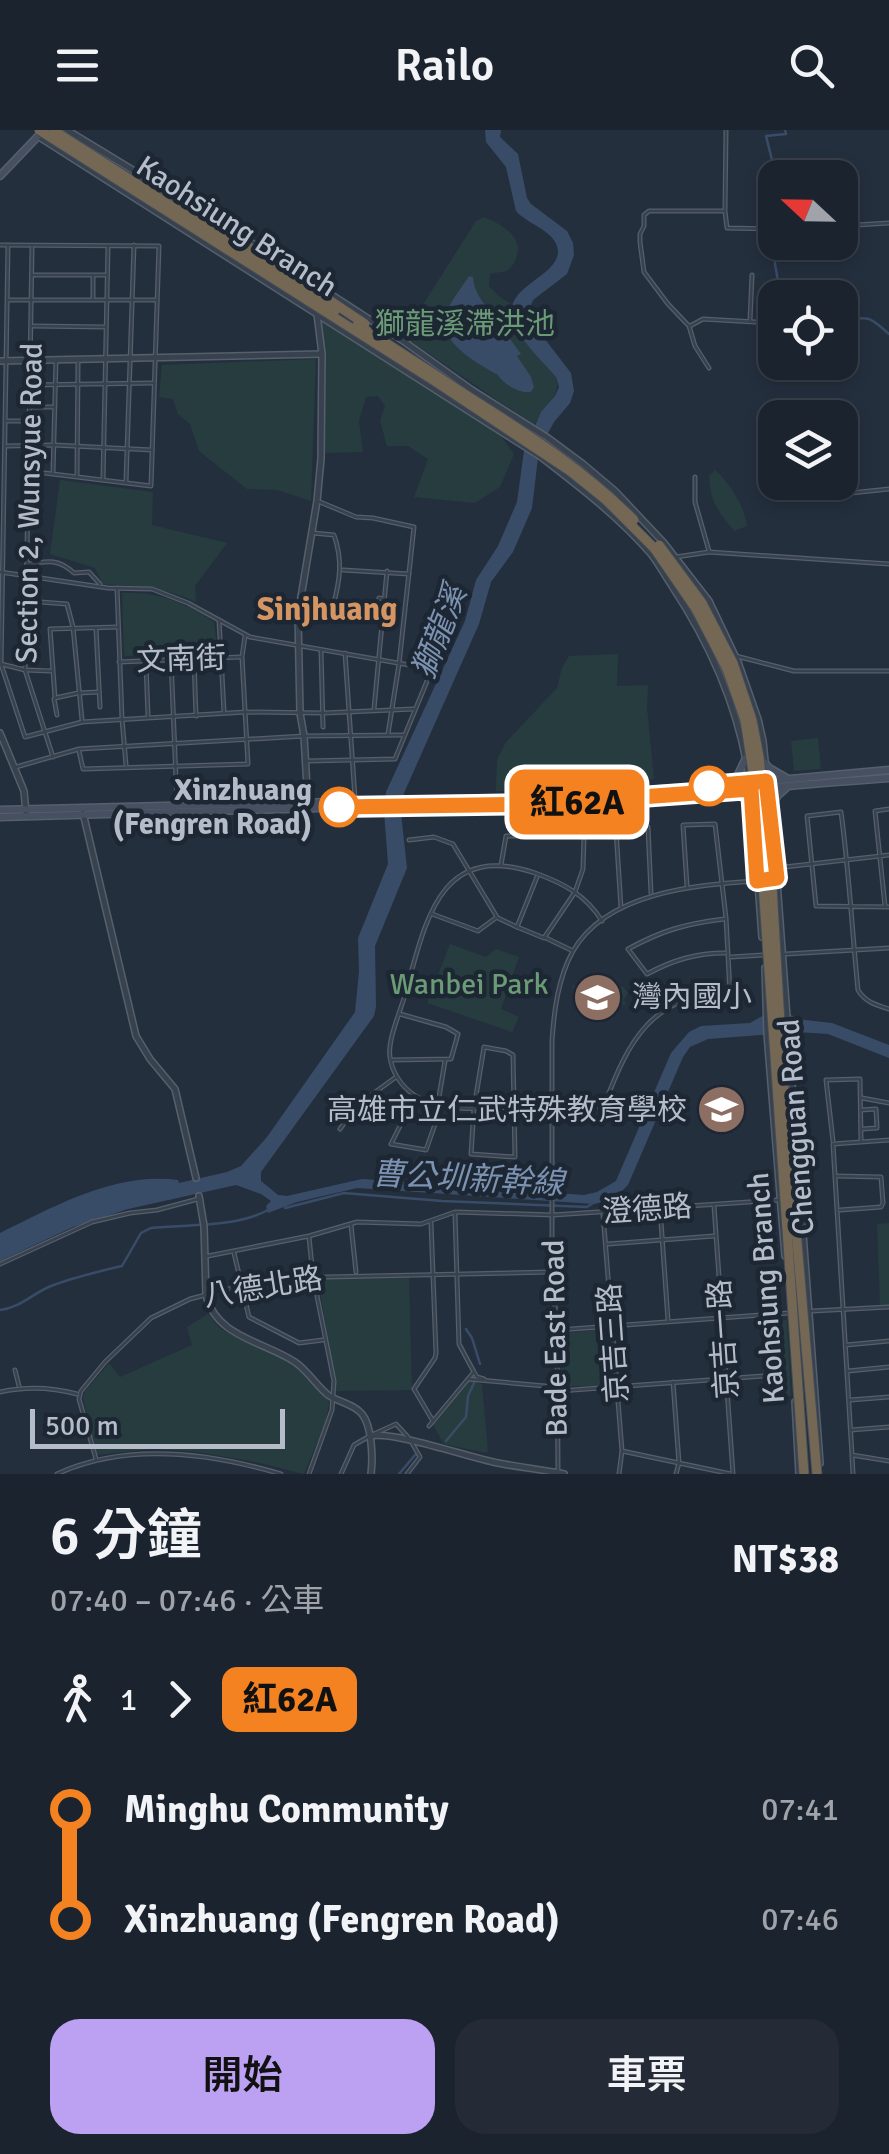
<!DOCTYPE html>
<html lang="zh-TW">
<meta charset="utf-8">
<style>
:root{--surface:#1b232e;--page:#242b36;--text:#f1f3f6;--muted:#a0a4aa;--line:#39404a;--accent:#bca0f2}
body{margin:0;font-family:Signika,"Noto Sans TC",sans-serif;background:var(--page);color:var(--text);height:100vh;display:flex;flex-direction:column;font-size:38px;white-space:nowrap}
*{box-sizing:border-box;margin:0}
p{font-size:32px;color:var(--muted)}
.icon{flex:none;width:55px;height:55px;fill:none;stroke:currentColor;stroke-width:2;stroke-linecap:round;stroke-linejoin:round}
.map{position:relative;height:1344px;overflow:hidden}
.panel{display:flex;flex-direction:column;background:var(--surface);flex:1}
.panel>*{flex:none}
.badge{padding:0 20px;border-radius:15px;font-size:35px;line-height:65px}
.needle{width:65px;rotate:292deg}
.buttons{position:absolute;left:758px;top:30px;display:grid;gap:20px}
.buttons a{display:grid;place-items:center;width:100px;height:100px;border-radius:20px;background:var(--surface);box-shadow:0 5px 15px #0003,0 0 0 2px var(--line);font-size:50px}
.scale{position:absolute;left:30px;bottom:25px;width:255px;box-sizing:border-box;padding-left:10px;border:5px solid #b4bcc9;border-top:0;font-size:28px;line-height:35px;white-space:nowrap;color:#b4bcc9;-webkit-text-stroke:8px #1d2633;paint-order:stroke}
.map>.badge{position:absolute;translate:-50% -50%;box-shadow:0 0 0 5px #fff}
.legs{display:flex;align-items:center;gap:15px;height:110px;padding:0 50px;font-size:32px}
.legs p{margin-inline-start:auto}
.headline{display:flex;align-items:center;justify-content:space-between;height:170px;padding:0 50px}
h1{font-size:55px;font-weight:600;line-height:75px}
.primary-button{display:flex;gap:20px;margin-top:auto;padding:20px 50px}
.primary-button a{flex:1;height:115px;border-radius:30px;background:var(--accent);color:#111;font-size:40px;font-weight:600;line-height:115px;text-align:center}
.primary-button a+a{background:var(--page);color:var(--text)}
ul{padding:0 50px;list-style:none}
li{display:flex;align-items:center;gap:35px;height:110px;font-size:38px}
li i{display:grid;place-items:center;width:15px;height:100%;margin:0 12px;background:currentColor}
li i::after{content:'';width:25px;height:25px;margin:-12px;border:8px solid;border-radius:50%;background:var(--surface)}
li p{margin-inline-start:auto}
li:first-child i{background:linear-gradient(#0000 50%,currentColor 0)}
li:last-child i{background:linear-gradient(currentColor 50%,#0000 0)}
header{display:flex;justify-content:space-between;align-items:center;height:130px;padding:0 50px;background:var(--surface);font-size:45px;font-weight:600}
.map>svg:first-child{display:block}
.green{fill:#263c3f}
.water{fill:#394c67}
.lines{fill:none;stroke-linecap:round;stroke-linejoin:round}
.stream{stroke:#394c67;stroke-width:2.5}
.minor-casing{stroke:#565f6c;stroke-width:5}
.tertiary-casing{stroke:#565f6c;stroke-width:8}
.secondary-casing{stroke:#565f6c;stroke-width:9}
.minor{stroke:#38414e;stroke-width:2.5}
.tertiary{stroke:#38414e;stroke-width:5}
.secondary{stroke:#465061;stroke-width:6}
.motorway-bridge-casing{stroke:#434c59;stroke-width:11;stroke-linecap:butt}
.motorway-bridge{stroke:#746855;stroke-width:9}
.line-1-casing{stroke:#fff;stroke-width:22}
.line-1{stroke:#f58220;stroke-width:15}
.stop-1-dot{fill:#fff;stroke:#f58220;stroke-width:5}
.labels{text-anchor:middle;stroke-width:9;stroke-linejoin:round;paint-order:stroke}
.street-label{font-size:30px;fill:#b4bcc9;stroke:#1d2633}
.park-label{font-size:30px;fill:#6b9a76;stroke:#1d2633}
.stop-label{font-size:30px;font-weight:bold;fill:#b4bcc9;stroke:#1d2633;text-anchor:end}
.poi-label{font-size:30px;fill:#b4bcc9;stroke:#1d2633;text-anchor:start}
.neighbourhood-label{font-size:32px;font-weight:bold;fill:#d59563;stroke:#1d2633}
.water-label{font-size:32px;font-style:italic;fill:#7c92b1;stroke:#1d2633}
</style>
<header><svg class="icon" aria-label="menu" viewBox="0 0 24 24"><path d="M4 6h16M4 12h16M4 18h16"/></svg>Railo<svg class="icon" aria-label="search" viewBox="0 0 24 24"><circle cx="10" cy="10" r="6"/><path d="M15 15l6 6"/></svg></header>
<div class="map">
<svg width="889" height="1344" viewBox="0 0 889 1344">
<rect width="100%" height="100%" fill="#242f3e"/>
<g class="green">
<path d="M 484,87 C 501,94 525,107 516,128 C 515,132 511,139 506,141 C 501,143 495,142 490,144 L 489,156 L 500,167 L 513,175 L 515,197 L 556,247 C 562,266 542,279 534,295 L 403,206 L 476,91 Z"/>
<polygon points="321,191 500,305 514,324 500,357 475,373 414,367 428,329 408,316 387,316 380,291 385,276 378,266 366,267 359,291 363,322 325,323"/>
<polygon points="316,229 311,371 277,360 247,359 199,321 190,294 178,284 173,269 159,267 162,235"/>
<path d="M 715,340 C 729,352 745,377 747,396 L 734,401 C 718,381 710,372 709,346 Z"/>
<path d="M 60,350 L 153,362 L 152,395 L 227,413 L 195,456 L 196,472 C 166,458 136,456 103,454 L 95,438 L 50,424 Z"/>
<path d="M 122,463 C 157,461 186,473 214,492 L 218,523 L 124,526 Z"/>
<polygon points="618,524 617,556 648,555 647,577 654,649 539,660 496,661 497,630 506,612 557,558 562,538 569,526"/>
<polygon points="818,608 821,639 794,641 791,611"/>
<polygon points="450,814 486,827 496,819 519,827 501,879 519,887 512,902 427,873"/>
<polygon points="596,847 623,857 628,863 623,871 626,873 625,875 572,858 573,855 586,859 588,850"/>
<polygon points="889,1093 889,1177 880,1177 877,1094"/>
<polygon points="409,1148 412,1260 336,1261 318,1149"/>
<polygon points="208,1184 221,1199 295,1236 330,1268 326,1292 304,1344 256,1332 197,1322 152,1319 97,1325 83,1268 85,1261 109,1233 120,1247 192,1215 187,1197"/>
<polygon points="787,1190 791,1266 767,1269 762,1192"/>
<polygon points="606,1199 611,1256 559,1256 558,1204"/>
<polygon points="469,1250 482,1254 488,1321 486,1323 444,1314 433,1295"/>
</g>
<g class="water">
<path d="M 485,0 L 501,0 L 500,7 L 518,24 L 527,68 L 531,74 L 567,101 L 573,113 L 574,125 L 567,144 L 533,170 L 529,180 L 531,191 L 571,243 L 574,261 L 570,273 L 554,292 L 548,303 L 538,328 L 532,378 L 513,422 L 491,452 L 479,494 L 404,663 L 401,683 L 407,738 L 375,816 L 376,877 L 374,886 L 261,1042 L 261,1051 L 278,1065 L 287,1066 L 362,1049 L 584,1065 L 597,1062 L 616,1051 L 671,923 L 689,902 L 701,896 L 750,893 L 766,884 L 787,884 L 805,890 L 832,893 L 889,915 L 889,928 L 828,904 L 798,902 L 708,909 L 690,917 L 683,927 L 628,1055 C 618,1066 608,1071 594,1074 L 357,1058 L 297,1072 L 268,1083 L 266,1076 L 271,1071 L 261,1064 L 236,1055 L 128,1079 L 73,1097 L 0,1131 L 0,1103 C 55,1076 115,1042 178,1050 L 179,1053 L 227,1042 L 241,1036 L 267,1007 L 355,882 L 359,842 L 358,808 L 388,734 L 384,681 L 386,662 L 465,491 L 476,450 L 498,416 L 517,372 L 524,321 L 541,282 L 555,266 L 559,257 L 556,247 C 543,232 526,216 516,198 C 492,155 567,148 557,116 C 552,100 526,93 516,81 L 506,37 L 486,12 Z"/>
<path d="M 469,146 L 473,147 C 474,165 487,177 498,191 L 502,191 L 507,205 L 521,224 L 517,226 L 531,247 L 534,257 L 531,262 C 520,264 503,254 498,245 C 477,233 434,211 447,181 C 453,168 462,157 469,146 Z"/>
</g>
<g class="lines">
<g class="stream">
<polyline points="778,48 773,34 766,6 786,4 785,0"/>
<polyline points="775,79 773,85 775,109"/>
<polyline points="775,112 775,134 781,168"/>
<path d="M 840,190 C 869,188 866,183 889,204"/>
<polyline points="285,1078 344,1063 442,1071 587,1077 593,1073"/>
<path d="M 0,1180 C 20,1178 33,1163 51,1156 C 74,1147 97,1142 122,1136 L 141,1103 L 151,1098 C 188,1094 235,1098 268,1080"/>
<polyline points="466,1199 472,1208 480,1234"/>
<polyline points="446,1311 466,1287 468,1266 474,1253"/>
<polyline points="399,1344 415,1325"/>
</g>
<defs>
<g id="minor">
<polyline points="725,79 726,0"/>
<polyline points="840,96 889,93"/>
<polyline points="0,115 159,116 151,356 28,341"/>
<polyline points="8,115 1,534 25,607 82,592 246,582 324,583 414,579"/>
<polyline points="32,118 25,540 53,627"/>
<polyline points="33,145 105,145"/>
<polyline points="93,146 93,168"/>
<polyline points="9,170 156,170"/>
<polyline points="750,191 752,145"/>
<polyline points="33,196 105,197"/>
<polyline points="690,196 703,189 772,193"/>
<polyline points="709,238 695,216 689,196 668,174 644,142 640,112 640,104 644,96 644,85 649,81 725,81 727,98 775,99"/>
<polyline points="31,255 153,253"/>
<polyline points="31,277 53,277"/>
<polyline points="6,291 28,291"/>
<polyline points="7,316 54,315 152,320"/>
<polyline points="53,342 56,230"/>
<polyline points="77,345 78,233"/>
<polyline points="695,347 695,372 709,421"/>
<polyline points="103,349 108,117"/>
<polyline points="126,352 134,115"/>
<polyline points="851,363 889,359"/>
<polyline points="320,372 356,387 373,388 414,397 399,534 388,604"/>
<path d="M 313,403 L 334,405 C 343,430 340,451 333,476"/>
<polyline points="676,427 709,422 889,434"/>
<path d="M 27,434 C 47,431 58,428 74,443 L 89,442 L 100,454"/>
<polyline points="343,440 409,444"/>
<polyline points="0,442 108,458 152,459 188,473 250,507 432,539 395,629 307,631"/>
<polyline points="117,458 122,589 126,635"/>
<polyline points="27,471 67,474 73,497 82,590"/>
<polyline points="375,480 379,468 383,469"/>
<polyline points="300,485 333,476 384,482"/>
<polyline points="219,490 224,582"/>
<polyline points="96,498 100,577"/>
<polyline points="321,520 323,597"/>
<polyline points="345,523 355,668"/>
<polyline points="736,526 794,541 889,541"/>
<polyline points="171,529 177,673"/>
<polyline points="194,530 196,586"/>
<polyline points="119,532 241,527"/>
<polyline points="1,534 25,540 51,541"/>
<polyline points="146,534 148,586"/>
<polyline points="99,562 78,563 55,568 50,499 118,497"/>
<polyline points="54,569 57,585"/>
<polyline points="374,579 387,441"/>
<polyline points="79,621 83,639 248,634 242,527 245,506"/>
<polyline points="16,637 79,619 304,606 404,605"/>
<polyline points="631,668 632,695"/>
<polyline points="409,710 434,707 453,714 497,787 478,801 432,784"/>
<polyline points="501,735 506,706 584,706 583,739 575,762 544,808 517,797 537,747"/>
<polyline points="776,738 889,725"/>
<polyline points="885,776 875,681 889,679"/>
<path d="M 889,777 L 816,776 L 807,686 L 841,682 C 849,741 852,800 858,860 C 865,872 876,875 889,879"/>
<polyline points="621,778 616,700 648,697 651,763"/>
<polyline points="498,788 517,797"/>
<path d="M 724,789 C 685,794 663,800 628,819 L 647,844 C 673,830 696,823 725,823"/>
<path d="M 602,791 C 586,765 563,753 535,743 C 440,711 426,790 406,861 C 402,878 387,910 390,927 C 392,942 401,956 414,965 C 443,985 486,977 519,977 C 547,977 576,977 604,976 C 628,911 652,864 730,862 L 726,788 L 715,694 L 683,695 L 687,756"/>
<polyline points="546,808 573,821"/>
<polyline points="786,824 889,818"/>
<polyline points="731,827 763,825"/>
<polygon points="484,917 506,921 513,925 515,1027 471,1024 474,978"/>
<polyline points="391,930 451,929 458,904 446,897 400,884"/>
<polyline points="415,966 391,1014 426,1020 441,977"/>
<polyline points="862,968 889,973"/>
<polyline points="438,973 445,931"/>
<polyline points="861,980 876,979 877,998 862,999"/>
<polyline points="340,999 356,976 396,947"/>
<polyline points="889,1010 833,1014 852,1325 889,1331"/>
<polyline points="833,1011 826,950 860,949 861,1010"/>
<polyline points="836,1046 881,1047 883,1073 881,1077 840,1080"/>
<polyline points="714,1076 733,1344"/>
<polyline points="660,1078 668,1190"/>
<polyline points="455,1084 459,1214 474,1242 477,1247 484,1249"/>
<polyline points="603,1084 622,1321 619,1344"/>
<polyline points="431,1093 436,1223 435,1228 414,1259 433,1291"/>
<polyline points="351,1095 356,1142"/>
<polyline points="309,1107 313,1146 334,1251 332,1280 309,1344"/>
<polyline points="608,1114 714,1106"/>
<polyline points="234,1123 249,1187 299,1213 323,1210"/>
<polyline points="208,1126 309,1106 357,1092 421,1094 455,1082 553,1085 778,1070"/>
<polyline points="0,1134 92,1092 130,1083 157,1080 198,1069"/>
<polyline points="812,1181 889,1177"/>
<polyline points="558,1200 789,1183"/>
<polyline points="846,1215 889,1211"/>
<polyline points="15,1240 19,1256"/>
<polyline points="848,1241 889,1237"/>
<polyline points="468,1249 556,1257"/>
<polyline points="673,1252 679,1333 676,1344"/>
<polyline points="559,1261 763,1246"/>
<path d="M 0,1262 C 27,1256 51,1257 77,1264"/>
<polyline points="850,1270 889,1267"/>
<polyline points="429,1296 473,1243"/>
<polyline points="851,1300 889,1297"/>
<polyline points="374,1304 396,1294 408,1307"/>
<polyline points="622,1321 731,1344"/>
<polyline points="852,1326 853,1344"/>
<polyline points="96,1329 79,1269 81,1261 105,1232 151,1188 190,1169 248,1154 282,1148 550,1142"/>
<path d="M 558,1341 L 557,1200 L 552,1142 L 552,911 C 554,881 558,848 573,821 C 607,762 696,755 756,751"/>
<path d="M 57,1344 C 126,1312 210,1323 281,1344"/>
<polyline points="341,1344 354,1315 368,1307"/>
<polyline points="407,1344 420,1327 412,1313"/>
</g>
<g id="tertiary">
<polyline points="67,0 154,53"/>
<path d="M 39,7 L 541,327 C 580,357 619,387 651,424 C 659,434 665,446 672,456 C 711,515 739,578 749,648"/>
<polyline points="207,84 406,213 472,260 548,308 583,334 615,361 664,413 709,471 738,532 758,589 763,611 776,738 820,1333"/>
<polyline points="0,231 322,224"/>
<polyline points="0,603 24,661 26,683"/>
<polyline points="751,659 762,807"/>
<polyline points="308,675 304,606 300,583 298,485 317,371 321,329 322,224 317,184"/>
<polyline points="83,683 136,906 150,929 175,959 196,1048"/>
<polyline points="765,838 767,904 785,1126"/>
<path d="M 199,1066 L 204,1096 L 206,1165 C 216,1207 263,1211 295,1232 C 308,1241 316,1255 328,1265 C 338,1272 354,1274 362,1284 C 372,1296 373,1328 371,1344"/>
<polyline points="795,1272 799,1344"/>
<path d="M 370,1306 C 393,1301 465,1326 493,1332 C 516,1337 540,1339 564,1344"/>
</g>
<g id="secondary">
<polyline points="0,46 44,0"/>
<polyline points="764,632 769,638 788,649"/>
<polyline points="726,654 738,645 746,628"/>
<polyline points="731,662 741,666 752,677"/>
<polyline points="0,680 541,667 725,655 889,640"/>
<polyline points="769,680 778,665 786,658"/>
<path d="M 0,687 L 353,677 C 532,681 710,661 889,648"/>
</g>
</defs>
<use href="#minor" class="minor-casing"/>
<use href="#tertiary" class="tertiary-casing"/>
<use href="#secondary" class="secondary-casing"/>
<use href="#minor" class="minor"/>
<use href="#tertiary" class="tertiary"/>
<use href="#secondary" class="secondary"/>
<defs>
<g id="motorway-bridge">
<polyline points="39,0 436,252 570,341 606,370 654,418 696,479 727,539 745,590 757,668 804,1344"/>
<polyline points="53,0 335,181"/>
<polyline points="152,52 365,194"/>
<path d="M 357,195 C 397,219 435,245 474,270 C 531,306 586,342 634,390"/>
<polyline points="659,415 702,473 733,533 752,590 759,626 772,756 784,961 817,1344"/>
</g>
</defs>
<use href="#motorway-bridge" class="motorway-bridge-casing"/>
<use href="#motorway-bridge" class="motorway-bridge"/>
</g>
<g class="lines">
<defs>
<polyline id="line-1" points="339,677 544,674 751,659 757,751 777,748 766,651 709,656"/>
</defs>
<use href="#line-1" class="line-1-casing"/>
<use href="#line-1" class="line-1"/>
</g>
<defs>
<symbol id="school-disc" viewBox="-11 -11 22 22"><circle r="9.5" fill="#8d6e63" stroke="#1d2633"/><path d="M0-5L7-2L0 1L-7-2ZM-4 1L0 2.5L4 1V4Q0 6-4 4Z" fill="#fff"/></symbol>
</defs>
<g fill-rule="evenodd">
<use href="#school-disc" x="570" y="840" width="55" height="55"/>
<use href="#school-disc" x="694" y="952" width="55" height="55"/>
</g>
<g class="stop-1-dot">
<circle cx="709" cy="656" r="18"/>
<circle cx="339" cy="677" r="18"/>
</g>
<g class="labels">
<g class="street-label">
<text transform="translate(237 96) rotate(33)" y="10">Kaohsiung Branch</text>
<text transform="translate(29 373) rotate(-89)" y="10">Section 2, Wunsyue Road</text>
<text transform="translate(181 529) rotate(-2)" y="10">文南街</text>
<text transform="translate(796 997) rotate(-94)" y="10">Chengguan Road</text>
<text transform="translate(647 1079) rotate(-4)" y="10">澄德路</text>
<text transform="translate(263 1157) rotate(-9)" y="10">八德北路</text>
<text transform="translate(766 1158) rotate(-94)" y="10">Kaohsiung Branch</text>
<text transform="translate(555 1208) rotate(-91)" y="10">Bade East Road</text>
<text transform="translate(723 1209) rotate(-94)" y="10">京吉一路</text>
<text transform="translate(613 1213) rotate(-94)" y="10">京吉三路</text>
</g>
<g class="park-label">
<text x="465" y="204">獅龍溪滯洪池</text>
<text x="469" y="864">Wanbei Park</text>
</g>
<g class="stop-label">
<text x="312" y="670">Xinzhuang<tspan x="312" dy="34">(Fengren Road)</tspan></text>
</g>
<g class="poi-label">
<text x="632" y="877">灣內國小</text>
<text x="687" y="990" text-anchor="end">高雄市立仁武特殊教育學校</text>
</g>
<g class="neighbourhood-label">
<text x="327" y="490">Sinjhuang</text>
</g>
<g class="water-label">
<text transform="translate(439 502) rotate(-69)" y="11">獅龍溪</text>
<text transform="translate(468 1048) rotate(3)" y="11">曹公圳新幹線</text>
</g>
</g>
</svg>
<div class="buttons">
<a><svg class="needle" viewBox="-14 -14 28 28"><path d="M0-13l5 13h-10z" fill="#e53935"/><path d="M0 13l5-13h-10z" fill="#a0a4aa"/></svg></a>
<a><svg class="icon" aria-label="locate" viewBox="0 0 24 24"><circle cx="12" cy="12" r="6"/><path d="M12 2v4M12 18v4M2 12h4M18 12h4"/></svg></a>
<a><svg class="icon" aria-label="layers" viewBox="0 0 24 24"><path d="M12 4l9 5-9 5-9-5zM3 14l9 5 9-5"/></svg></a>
</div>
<div class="scale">500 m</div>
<b class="badge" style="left:577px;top:672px;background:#f58220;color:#111">紅62A</b>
</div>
<section class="panel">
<div class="headline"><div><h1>6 分鐘</h1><p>07:40 – 07:46 · 公車</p></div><b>NT$38</b></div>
<div class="legs"><svg class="icon" aria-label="walk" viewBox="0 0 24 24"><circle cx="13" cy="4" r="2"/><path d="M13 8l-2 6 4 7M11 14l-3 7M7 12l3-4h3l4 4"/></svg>1<svg class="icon" aria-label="forward" viewBox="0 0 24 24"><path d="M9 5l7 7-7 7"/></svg><b class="badge" style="background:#f58220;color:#111">紅62A</b></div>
<ul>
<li><i style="color:#f58220"></i><b>Minghu Community</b><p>07:41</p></li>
<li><i style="color:#f58220"></i><b>Xinzhuang (Fengren Road)</b><p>07:46</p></li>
</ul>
<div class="primary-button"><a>開始</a><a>車票</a></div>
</section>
